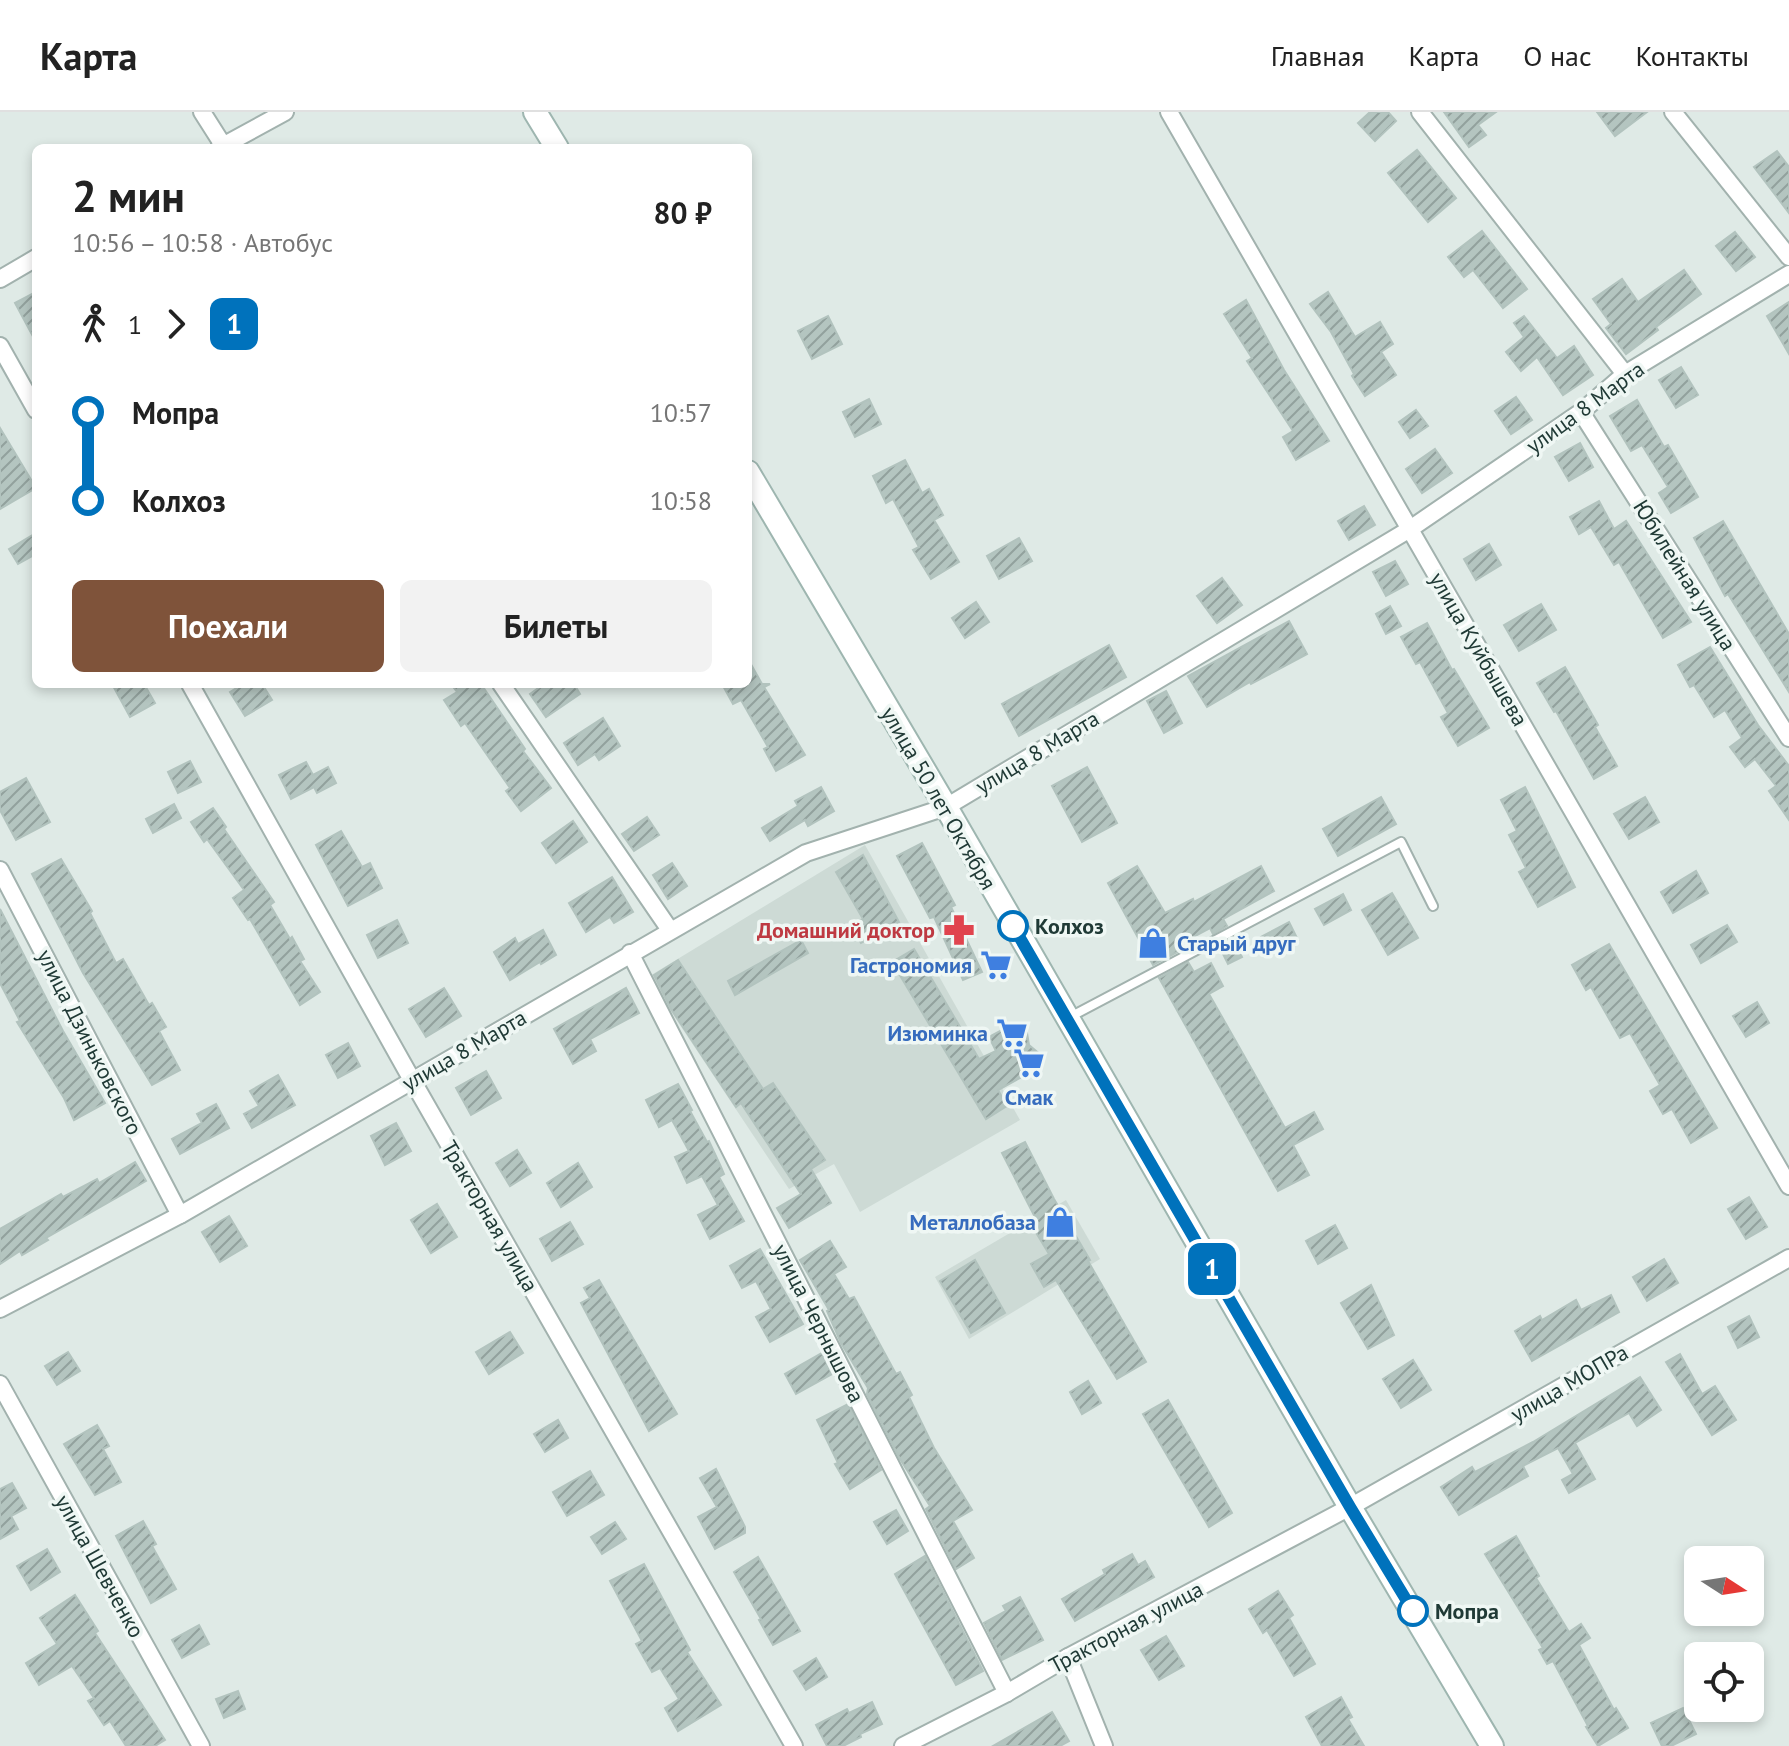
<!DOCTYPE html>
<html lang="ru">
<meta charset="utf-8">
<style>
:root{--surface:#fff;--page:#f2f2f2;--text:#222;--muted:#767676;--line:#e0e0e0;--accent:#7f533a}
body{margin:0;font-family:"PT Sans",sans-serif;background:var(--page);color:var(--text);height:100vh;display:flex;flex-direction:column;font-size:30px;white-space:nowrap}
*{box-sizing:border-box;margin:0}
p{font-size:26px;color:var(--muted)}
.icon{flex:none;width:44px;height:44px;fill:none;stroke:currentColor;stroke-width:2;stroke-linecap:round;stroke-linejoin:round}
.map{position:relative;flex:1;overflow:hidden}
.drawer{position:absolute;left:32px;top:32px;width:720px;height:544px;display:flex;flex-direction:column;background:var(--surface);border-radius:12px;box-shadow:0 4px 12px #0003}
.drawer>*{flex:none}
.badge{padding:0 16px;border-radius:12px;font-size:28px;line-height:52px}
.needle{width:52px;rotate:102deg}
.buttons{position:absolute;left:1684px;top:1434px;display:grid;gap:16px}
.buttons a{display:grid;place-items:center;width:80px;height:80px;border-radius:12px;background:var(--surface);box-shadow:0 4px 12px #0003;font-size:40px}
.map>.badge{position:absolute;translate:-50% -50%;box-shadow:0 0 0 4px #fff}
.legs{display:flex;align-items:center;gap:12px;height:88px;padding:0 40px;font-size:26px}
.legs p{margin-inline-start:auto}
.overview{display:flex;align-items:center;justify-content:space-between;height:136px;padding:0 40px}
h1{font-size:44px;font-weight:700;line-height:60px}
.action{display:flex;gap:16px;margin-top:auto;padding:16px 40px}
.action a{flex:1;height:92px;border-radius:12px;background:var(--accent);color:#fff;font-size:32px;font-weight:700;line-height:92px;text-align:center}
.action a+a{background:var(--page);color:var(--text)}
ul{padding:0 40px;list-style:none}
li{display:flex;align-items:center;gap:28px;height:88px;font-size:30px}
li i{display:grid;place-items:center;width:12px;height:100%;margin:0 10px;background:currentColor}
li i::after{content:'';width:20px;height:20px;margin:-10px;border:6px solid;border-radius:50%;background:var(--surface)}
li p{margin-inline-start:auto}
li:first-child i{background:linear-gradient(#0000 50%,currentColor 0)}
li:last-child i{background:linear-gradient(currentColor 50%,#0000 0)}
header{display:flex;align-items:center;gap:48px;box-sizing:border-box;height:112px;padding:0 40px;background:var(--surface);border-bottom:2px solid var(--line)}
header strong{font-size:38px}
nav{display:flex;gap:44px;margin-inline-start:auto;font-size:28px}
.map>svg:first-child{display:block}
.built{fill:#cddad5}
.building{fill:url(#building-hatch);stroke:#b2c3be;stroke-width:2}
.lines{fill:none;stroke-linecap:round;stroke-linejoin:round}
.lane-casing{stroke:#a2b2ae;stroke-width:12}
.street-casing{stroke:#a2b2ae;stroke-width:20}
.secondary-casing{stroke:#9eb6b0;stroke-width:26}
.lane{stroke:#fff;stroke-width:8}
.street{stroke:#fff;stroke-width:16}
.secondary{stroke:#fff;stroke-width:22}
.line-1-casing{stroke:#fff;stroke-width:18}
.line-1{stroke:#0072bc;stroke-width:12}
.stop-1-dot{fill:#fff;stroke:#0072bc;stroke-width:4}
.labels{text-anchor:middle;stroke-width:7;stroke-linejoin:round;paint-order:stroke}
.street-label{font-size:22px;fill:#203a36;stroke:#eff7f4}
.stop-label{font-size:22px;font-weight:bold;fill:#203a36;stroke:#eff7f4;text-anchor:start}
.health-label{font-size:22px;font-weight:bold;fill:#be3a42;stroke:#eff7f4;text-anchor:end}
.shop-label{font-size:22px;font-weight:bold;fill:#366cbe;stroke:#eff7f4;text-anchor:end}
</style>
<header>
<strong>Карта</strong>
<nav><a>Главная</a><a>Карта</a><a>О нас</a><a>Контакты</a></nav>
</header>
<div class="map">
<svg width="1789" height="1634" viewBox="0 0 1789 1634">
<defs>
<pattern id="building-hatch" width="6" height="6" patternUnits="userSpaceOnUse" patternTransform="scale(2)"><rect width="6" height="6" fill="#b4c5c0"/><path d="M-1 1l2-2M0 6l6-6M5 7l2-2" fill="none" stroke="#92a19d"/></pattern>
</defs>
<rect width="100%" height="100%" fill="#dfeae6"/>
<g class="built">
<polygon points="865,733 1020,1008 860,1100 834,1052 789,1077 648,865"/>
<polygon points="1066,1088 1100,1147 969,1227 935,1165"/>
</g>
<g class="building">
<polygon points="1370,0 1388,0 1396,9 1375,29 1358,11"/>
<polygon points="1444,0 1496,0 1478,13 1486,23 1469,35"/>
<polygon points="1597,0 1647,0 1615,24"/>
<polygon points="1417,38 1456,86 1428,110 1388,61"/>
<polygon points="1777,39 1789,55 1789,101 1754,55"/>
<polygon points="1482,119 1527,177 1503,196 1473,158 1464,165 1448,145"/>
<polygon points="1735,120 1755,145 1736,159 1716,134"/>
<polygon points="1684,158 1701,182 1656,215 1658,218 1626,242 1606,216 1611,212 1593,187 1622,167 1638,190"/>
<polygon points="36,180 36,230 15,191"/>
<polygon points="1328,180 1355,225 1380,210 1393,232 1381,240 1396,263 1365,284 1352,264 1354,262 1331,220 1310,192"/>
<polygon points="1246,188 1284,258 1329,329 1296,348 1283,325 1293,319 1247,249 1252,246 1224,202"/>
<polygon points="1789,190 1789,242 1767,204"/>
<polygon points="828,204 842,232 812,247 798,219"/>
<polygon points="1524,204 1557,246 1574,234 1593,263 1563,283 1537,245 1521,259 1506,240 1524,225 1514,211"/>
<polygon points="1681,255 1698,283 1676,296 1659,268"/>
<polygon points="1516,285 1532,308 1511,322 1495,299"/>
<polygon points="869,287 881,312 855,325 843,300"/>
<polygon points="1637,288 1664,335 1668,333 1698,385 1671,401 1659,381 1668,375 1642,333 1631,339 1610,304"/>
<polygon points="1416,298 1428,314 1410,326 1399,310"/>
<polygon points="0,316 36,376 0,397"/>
<polygon points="1580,331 1593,355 1569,369 1555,345"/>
<polygon points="1435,337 1452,361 1422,381 1406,357"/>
<polygon points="905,348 922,381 929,377 943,403 934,408 959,450 931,467 913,438 919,435 893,387 886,391 873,364"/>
<polygon points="1599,389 1614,417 1626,409 1691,510 1663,526 1619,450 1614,453 1591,415 1579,422 1570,405"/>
<polygon points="1364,394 1375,413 1349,428 1338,409"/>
<polygon points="1723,409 1789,522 1789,580 1728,482 1725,484 1694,426"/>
<polygon points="36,421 36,442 18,452 9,437"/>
<polygon points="1019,426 1032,449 999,467 987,444"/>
<polygon points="1489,432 1501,453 1476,468 1464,447"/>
<polygon points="1395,449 1408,472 1386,484 1373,460"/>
<polygon points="1222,466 1242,493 1217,511 1197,484"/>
<polygon points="976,490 989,510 965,526 952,506"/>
<polygon points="1541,492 1556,518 1519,539 1504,513"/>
<polygon points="1390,494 1401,514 1386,522 1376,502"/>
<polygon points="1289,509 1307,542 1251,572 1250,570 1207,595 1188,564"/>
<polygon points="1427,511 1452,558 1454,557 1489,616 1458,634 1441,605 1448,601 1420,550 1416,552 1401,525"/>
<polygon points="1109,533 1126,565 1019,624 1002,592"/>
<polygon points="1710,535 1758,613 1789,654 1789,708 1769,679 1776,674 1755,647 1745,655 1730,635 1742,626 1725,598 1714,605 1694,573 1690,575 1678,553"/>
<polygon points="748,547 762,572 770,572 764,575 805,643 776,659 764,637 768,635 741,588 733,592 722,572 748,572"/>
<polygon points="1565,555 1598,613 1595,615 1617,654 1594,667 1556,599 1554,600 1537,571"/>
<polygon points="112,572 144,572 155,591 130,605"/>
<polygon points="243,572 262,572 272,588 245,604 230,580"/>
<polygon points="451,572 481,572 525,637 523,639 551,676 521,699 506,679 510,676 465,611 461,614 444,588 457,580"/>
<polygon points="544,572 574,572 580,582 546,605 530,582"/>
<polygon points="1166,579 1182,611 1164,621 1147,589"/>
<polygon points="603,606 620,634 599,648 595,642 578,653 564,631"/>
<polygon points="190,649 201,670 178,681 168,660"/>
<polygon points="306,650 313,663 328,655 336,671 317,681 314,675 291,687 279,663"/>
<polygon points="1087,655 1117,711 1082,730 1052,674"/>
<polygon points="26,666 50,710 16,728 0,698 0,680"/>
<polygon points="821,675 834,699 808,714 805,708 770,729 762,716 798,694 795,689"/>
<polygon points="1525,675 1575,775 1538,795 1519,760 1526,756 1509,723 1517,719 1501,688"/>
<polygon points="1381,685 1396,712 1338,744 1323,717"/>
<polygon points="1645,685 1659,710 1629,727 1614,702"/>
<polygon points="174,692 181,706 153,721 146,707"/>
<polygon points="213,696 226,715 224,717 274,790 270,793 290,827 292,825 304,847 300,849 320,880 300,893 250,807 248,808 233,786 244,778 207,727 204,730 191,710"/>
<polygon points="647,705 659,723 634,739 622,722"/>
<polygon points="573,709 587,730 556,751 542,731"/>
<polygon points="341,719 362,755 370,751 382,776 348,794 316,733"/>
<polygon points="922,731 955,793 951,795 982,860 963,868 934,805 930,806 897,744"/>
<polygon points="863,743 899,810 861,831 851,813 863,807 836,760"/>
<polygon points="61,747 92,799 90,801 116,851 123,847 149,893 152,891 166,915 159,919 180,958 152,973 83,861 32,762"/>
<polygon points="672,751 687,774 668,787 653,763"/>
<polygon points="1137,754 1165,801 1193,787 1194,790 1261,754 1274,779 1223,807 1227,814 1213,822 1210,816 1178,833 1181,838 1153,853 1108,771"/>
<polygon points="1696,759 1708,781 1673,801 1661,780"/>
<polygon points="612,765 633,800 614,811 610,805 586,820 569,791"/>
<polygon points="1392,781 1418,826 1388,843 1362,798"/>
<polygon points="1343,782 1351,798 1324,813 1315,797"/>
<polygon points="0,797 63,919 105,991 74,1008 64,986 17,910 20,909 0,871"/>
<polygon points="397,808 408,831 378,846 367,823"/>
<polygon points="1289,810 1298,828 1270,842 1261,825"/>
<polygon points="1727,813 1737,830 1701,851 1691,833"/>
<polygon points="543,818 556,843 541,852 540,850 510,868 494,840 515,826 518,832"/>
<polygon points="1233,827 1242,845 1228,852 1219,834"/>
<polygon points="801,828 808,841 735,883 728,869"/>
<polygon points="1609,832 1717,1016 1691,1031 1672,997 1663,1002 1650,979 1660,973 1630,921 1620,926 1591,875 1586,878 1572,853"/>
<polygon points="914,837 979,947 996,939 989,925 1015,911 1022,911 1026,915 1029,933 1042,944 1040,955 998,978 1007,994 986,1007 892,850"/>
<polygon points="678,848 763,977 773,971 825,1048 811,1057 831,1091 789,1116 777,1096 801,1082 741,991 736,995 671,897 654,863"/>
<polygon points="1188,850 1194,860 1211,851 1223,874 1209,882 1285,1016 1314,1000 1323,1017 1293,1033 1309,1063 1278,1079 1159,866"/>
<polygon points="444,876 461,904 426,925 409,897"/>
<polygon points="626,876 639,901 590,927 596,939 573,952 554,917"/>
<polygon points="1757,890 1769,911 1746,925 1733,904"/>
<polygon points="348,931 360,954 338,966 326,943"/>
<polygon points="486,959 501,986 471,1003 456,976"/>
<polygon points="278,963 295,993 252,1016 244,1002 259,994 250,979"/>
<polygon points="678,972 692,998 690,999 707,1030 709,1029 721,1055 724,1062 719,1065 744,1109 710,1127 698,1103 718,1093 702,1064 687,1071 675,1045 689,1039 672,1008 659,1015 646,988"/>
<polygon points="216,992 229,1016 180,1042 172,1027 202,1011 197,1002"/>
<polygon points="396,1011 411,1039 385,1053 371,1024"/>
<polygon points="1025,1030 1054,1087 1090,1148 1088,1149 1146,1250 1117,1267 1056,1168 1044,1175 1031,1152 1049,1142 1032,1114 1038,1111 1002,1041"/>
<polygon points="517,1038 531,1061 510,1074 496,1051"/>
<polygon points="135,1050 146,1069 46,1126 48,1128 22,1143 20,1139 0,1152 0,1117 61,1082 63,1085 97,1067 99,1071"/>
<polygon points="578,1051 592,1075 561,1095 547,1071"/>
<polygon points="1749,1085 1767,1115 1746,1127 1728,1097"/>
<polygon points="437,1092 457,1125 431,1141 411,1108"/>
<polygon points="229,1104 247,1134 220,1150 202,1120"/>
<polygon points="570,1110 583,1132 552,1149 540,1127"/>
<polygon points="1335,1113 1347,1136 1318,1152 1306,1129"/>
<polygon points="830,1129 846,1155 834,1162 849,1187 854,1185 896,1262 900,1260 912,1283 909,1285 934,1336 972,1398 953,1409 974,1446 956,1457 926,1397 930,1394 900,1347 867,1282 868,1276 841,1231 827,1199 829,1198 800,1148"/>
<polygon points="760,1137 803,1212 770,1230 756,1205 771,1197 756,1169 742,1176 730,1154"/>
<polygon points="1664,1147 1678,1171 1647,1189 1633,1165"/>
<polygon points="975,1148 1005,1201 971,1221 940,1169"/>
<polygon points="599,1168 677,1302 649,1319 581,1191 590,1186 584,1176"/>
<polygon points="1371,1173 1394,1223 1368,1237 1341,1191"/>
<polygon points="1611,1183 1619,1200 1532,1249 1515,1219 1540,1204 1542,1208 1576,1188 1581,1198"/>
<polygon points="1749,1204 1759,1225 1738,1236 1728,1215"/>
<polygon points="510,1220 523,1241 489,1262 476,1240"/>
<polygon points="68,1240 80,1259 57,1273 45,1254"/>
<polygon points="822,1241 832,1262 796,1282 785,1262"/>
<polygon points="1680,1242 1702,1282 1715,1274 1736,1308 1712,1323 1666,1250"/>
<polygon points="1413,1248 1431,1278 1401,1296 1383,1267"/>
<polygon points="1640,1265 1661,1298 1637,1314 1629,1301 1575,1331 1595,1367 1569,1381 1562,1368 1573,1362 1558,1336 1523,1354 1528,1364 1459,1403 1441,1375 1472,1355 1475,1360 1533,1330"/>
<polygon points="1088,1269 1101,1291 1082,1302 1070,1280"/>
<polygon points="1168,1288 1232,1401 1209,1415 1143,1302"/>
<polygon points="848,1292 881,1358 850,1377 835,1352 838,1351 817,1308"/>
<polygon points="558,1308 568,1326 545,1340 534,1322"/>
<polygon points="97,1313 109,1334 103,1337 121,1370 95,1383 64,1332"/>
<polygon points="716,1357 745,1415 745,1421 715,1437 698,1405 717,1395 700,1366"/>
<polygon points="590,1359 604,1383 567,1404 553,1380"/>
<polygon points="12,1371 26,1396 11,1404 18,1417 0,1427 0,1377"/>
<polygon points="896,1398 908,1419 887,1432 874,1410"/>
<polygon points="143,1409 156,1432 152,1434 176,1477 151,1491 116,1424"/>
<polygon points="615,1410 626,1427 602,1442 591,1425"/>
<polygon points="1516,1424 1539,1464 1536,1466 1569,1520 1581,1512 1590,1526 1579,1533 1614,1598 1616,1596 1628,1616 1598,1634 1586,1615 1588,1614 1553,1549 1547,1552 1539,1538 1543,1536 1485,1442"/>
<polygon points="47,1437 60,1460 31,1478 17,1454"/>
<polygon points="1132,1442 1138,1453 1145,1449 1154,1465 1075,1509 1062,1487 1105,1462 1103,1458"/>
<polygon points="925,1444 983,1559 956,1573 895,1462"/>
<polygon points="758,1445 800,1519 773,1533 759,1508 761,1507 734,1460"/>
<polygon points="644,1452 690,1538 687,1540 721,1593 678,1619 665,1596 679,1587 660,1556 652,1560 636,1532 642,1529 610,1469"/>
<polygon points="1278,1479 1293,1503 1289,1506 1315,1552 1294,1564 1267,1518 1263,1521 1249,1497"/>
<polygon points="75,1483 98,1519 95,1521 165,1628 155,1634 126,1634 110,1609 104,1613 88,1589 94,1586 72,1554 39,1573 26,1551 57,1532 40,1506"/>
<polygon points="1020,1485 1043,1528 1002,1548 984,1511 1006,1499 1003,1494"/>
<polygon points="199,1513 209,1532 182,1546 172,1528"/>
<polygon points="1166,1524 1184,1554 1159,1568 1141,1538"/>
<polygon points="816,1546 827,1565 806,1578 794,1559"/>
<polygon points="238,1579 245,1597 224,1606 216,1587"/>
<polygon points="1341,1585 1352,1605 1348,1607 1364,1634 1322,1634 1306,1605"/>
<polygon points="872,1590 882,1612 860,1622 861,1625 843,1634 827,1634 816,1613 847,1597 849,1601"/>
<polygon points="1683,1596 1696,1622 1671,1634 1662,1634 1651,1611"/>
<polygon points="1052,1600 1069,1629 1060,1634 993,1634"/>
</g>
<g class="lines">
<defs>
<polyline id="lane" points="1068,906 1401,730 1433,794"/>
<g id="street">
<polyline points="202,0 223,33"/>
<polyline points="1169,0 1789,1074"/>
<polyline points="1420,0 1625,262"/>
<polyline points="1673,0 1789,145"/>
<polyline points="219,36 285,0"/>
<polyline points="0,167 36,146"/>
<polyline points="0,234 36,298"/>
<polyline points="1581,300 1789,626"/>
<polyline points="190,572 412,968 794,1634"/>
<polyline points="501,572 670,818"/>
<polyline points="0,758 180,1103"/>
<polyline points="630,841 1007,1581"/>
<polyline points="0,1197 180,1103 806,741 946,695 1410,417 1581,300 1625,262 1789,162"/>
<polyline points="0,1272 201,1634"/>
<polyline points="1068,1545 1104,1634"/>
<polyline points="903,1634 1007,1581 1068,1545 1350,1395 1789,1146"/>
</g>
<g id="secondary">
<polyline points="535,0 557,36"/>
<polyline points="748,360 946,695 1350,1395 1492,1634"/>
</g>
</defs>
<use href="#lane" class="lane-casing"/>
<use href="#street" class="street-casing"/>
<use href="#secondary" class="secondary-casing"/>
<use href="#lane" class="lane"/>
<use href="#street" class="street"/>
<use href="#secondary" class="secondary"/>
</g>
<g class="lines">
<defs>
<polyline id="line-1" points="1013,814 1350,1395 1413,1499"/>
</defs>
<use href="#line-1" class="line-1-casing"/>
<use href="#line-1" class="line-1"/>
</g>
<defs>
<symbol id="pharmacy-bare" viewBox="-9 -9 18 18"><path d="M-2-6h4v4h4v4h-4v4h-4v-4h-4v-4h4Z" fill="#e0444e" stroke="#eff7f4" stroke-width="2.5" paint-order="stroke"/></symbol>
<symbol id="shop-bare" viewBox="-9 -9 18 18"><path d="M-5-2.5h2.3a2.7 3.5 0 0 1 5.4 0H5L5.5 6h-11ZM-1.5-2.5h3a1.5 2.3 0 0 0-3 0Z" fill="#3f7fe0" stroke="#eff7f4" stroke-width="2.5" paint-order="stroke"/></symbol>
<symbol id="supermarket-bare" viewBox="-9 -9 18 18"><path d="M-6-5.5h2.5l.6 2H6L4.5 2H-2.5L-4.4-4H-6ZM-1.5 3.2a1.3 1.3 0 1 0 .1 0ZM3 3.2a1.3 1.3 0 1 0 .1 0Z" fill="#3f7fe0" stroke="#eff7f4" stroke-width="2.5" paint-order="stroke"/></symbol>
</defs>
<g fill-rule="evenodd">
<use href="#pharmacy-bare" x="937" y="796" width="44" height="44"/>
<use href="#shop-bare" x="1131" y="809" width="44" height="44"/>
<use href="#supermarket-bare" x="974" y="831" width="44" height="44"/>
<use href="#supermarket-bare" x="990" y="899" width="44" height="44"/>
<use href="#supermarket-bare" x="1007" y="929" width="44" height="44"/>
<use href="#shop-bare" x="1038" y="1088" width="44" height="44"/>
</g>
<g class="stop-1-dot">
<circle cx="1013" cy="814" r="14"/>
<circle cx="1413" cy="1499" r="14"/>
</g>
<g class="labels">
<g class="street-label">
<text transform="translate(1585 295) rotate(-36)" y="8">улица 8 Марта</text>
<text transform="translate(1685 463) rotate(58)" y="8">Юбилейная улица</text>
<text transform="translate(1479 537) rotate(60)" y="8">улица Куйбышева</text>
<text transform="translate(1037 640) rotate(-31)" y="8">улица 8 Марта</text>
<text transform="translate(939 686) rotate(60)" y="8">улица 50 лет Октября</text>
<text transform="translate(90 930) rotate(63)" y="8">улица Дзиньковского</text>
<text transform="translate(464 938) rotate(-30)" y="8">улица 8 Марта</text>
<text transform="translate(490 1104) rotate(60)" y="8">Тракторная улица</text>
<text transform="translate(819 1211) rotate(63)" y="8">улица Чернышова</text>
<text transform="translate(1569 1271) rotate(-30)" y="8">улица МОПРа</text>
<text transform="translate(100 1454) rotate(61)" y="8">улица Шевченко</text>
<text transform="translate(1126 1515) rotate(-28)" y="8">Тракторная улица</text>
</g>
<g class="stop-label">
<text x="1035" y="822">Колхоз</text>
<text x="1435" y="1507">Мопра</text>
</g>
<g class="health-label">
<text x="935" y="826">Домашний доктор</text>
</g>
<g class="shop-label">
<text x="1177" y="839" text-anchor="start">Старый друг</text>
<text x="972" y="861">Гастрономия</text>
<text x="988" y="929">Изюминка</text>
<text x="1029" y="993" text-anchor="middle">Смак</text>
<text x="1036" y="1118">Металлобаза</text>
</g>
</g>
</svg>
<div class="buttons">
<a><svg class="needle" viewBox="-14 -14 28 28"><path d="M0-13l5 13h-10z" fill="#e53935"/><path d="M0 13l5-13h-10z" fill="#767676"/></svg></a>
<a><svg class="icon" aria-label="locate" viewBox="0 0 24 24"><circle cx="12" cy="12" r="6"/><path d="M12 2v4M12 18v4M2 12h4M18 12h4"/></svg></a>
</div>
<b class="badge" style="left:1212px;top:1157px;background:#0072bc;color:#fff">1</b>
<section class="drawer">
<div class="overview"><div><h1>2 мин</h1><p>10:56 – 10:58 · Автобус</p></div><b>80 ₽</b></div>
<div class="legs"><svg class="icon" aria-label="walk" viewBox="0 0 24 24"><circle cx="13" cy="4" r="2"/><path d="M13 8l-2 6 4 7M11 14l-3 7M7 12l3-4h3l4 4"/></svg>1<svg class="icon" aria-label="forward" viewBox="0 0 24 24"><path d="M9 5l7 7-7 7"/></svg><b class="badge" style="background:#0072bc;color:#fff">1</b></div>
<ul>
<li><i style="color:#0072bc"></i><b>Мопра</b><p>10:57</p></li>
<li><i style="color:#0072bc"></i><b>Колхоз</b><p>10:58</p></li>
</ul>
<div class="action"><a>Поехали</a><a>Билеты</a></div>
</section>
</div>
